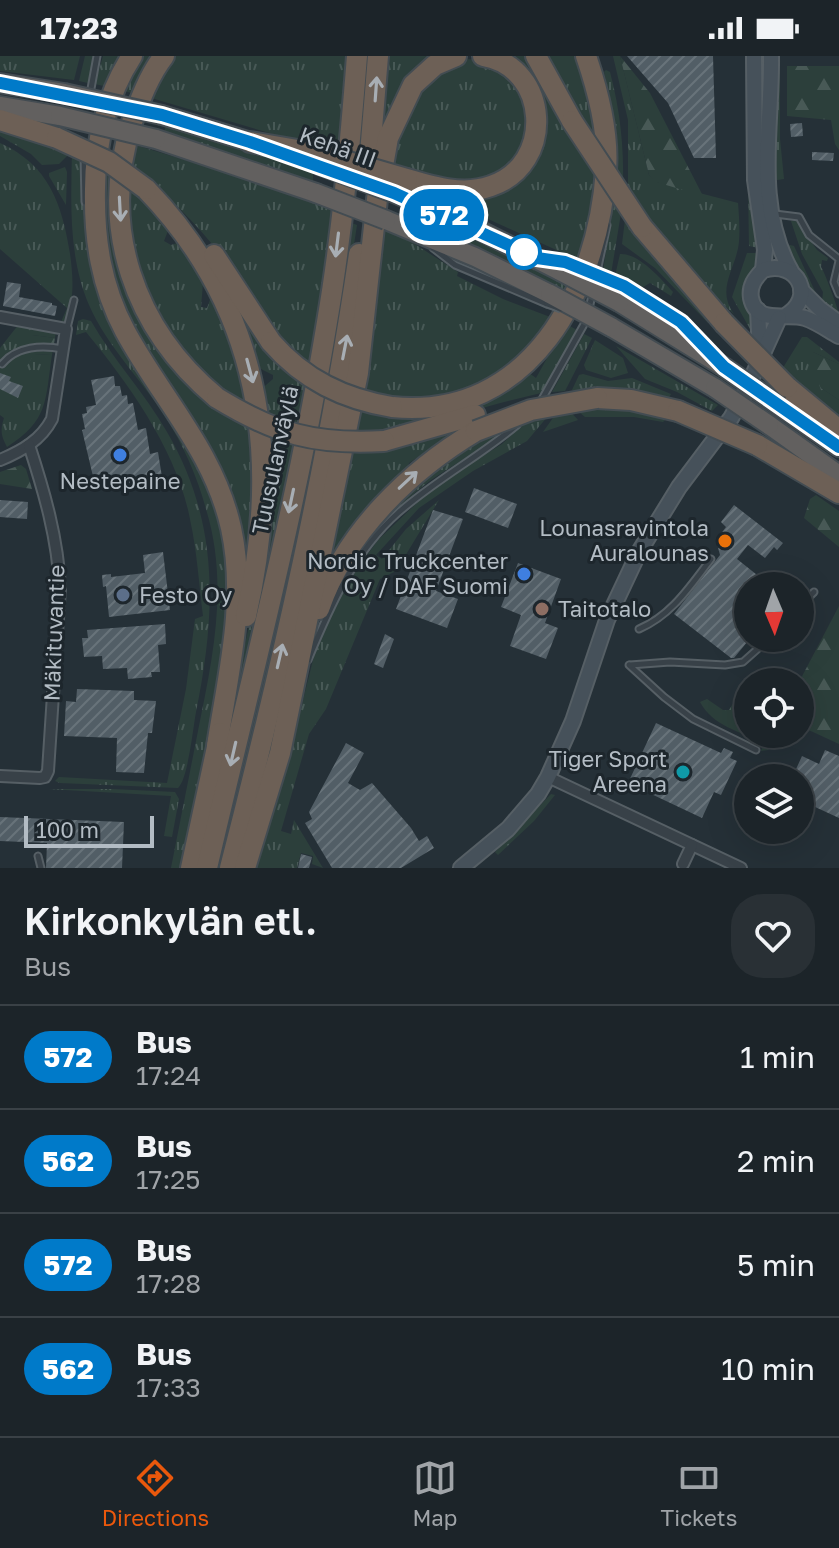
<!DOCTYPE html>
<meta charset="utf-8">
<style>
:root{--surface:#1c2429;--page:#293035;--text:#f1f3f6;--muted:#a0a4a8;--line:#3a4146;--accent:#ea580c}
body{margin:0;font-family:"Golos Text",sans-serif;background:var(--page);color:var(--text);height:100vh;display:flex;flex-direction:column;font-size:30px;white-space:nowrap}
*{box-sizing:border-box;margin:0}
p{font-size:26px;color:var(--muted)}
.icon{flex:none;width:44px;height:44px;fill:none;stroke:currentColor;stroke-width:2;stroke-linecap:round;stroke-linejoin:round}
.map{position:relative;height:812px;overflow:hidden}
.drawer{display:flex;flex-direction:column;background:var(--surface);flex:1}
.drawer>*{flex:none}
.badge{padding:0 16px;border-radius:26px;font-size:28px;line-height:52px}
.needle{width:52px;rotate:178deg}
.buttons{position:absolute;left:734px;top:516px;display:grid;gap:16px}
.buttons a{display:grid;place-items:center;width:80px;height:80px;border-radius:50%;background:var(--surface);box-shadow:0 8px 32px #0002,0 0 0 2px var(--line);font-size:40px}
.scale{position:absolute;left:24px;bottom:20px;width:130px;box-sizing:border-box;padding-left:8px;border:4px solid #b3bcc4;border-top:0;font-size:22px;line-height:28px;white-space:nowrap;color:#b3bcc4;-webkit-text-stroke:6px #1d262c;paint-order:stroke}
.map>.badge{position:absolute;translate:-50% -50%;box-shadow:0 0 0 4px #fff}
.round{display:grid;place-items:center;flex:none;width:84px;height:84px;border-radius:32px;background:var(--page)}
.overview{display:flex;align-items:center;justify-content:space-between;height:136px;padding:0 24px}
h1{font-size:38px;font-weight:600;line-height:60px}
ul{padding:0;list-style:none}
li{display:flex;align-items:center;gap:24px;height:104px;padding:0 24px;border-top:2px solid var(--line)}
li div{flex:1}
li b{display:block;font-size:30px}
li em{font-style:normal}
li .badge{min-width:88px;font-weight:700;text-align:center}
.status{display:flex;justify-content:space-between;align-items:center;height:56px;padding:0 40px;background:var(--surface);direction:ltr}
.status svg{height:22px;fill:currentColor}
.tab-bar{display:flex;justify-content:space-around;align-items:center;height:112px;border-top:2px solid var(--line);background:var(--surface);font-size:22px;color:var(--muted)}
.tab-bar a{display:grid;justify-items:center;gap:4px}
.tab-bar .on{color:var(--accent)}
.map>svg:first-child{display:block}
.grass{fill:url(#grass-tufts)}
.forest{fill:url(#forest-firs)}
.building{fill:url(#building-hatch)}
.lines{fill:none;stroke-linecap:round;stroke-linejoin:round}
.service-casing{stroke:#565f65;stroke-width:9}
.minor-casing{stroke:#565f65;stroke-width:14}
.secondary-casing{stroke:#565f65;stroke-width:18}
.trunk-casing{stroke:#434c52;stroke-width:22}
.motorway-casing{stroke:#434c52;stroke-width:24}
.service{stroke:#384148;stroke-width:5}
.minor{stroke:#384148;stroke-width:10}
.secondary{stroke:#46515a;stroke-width:14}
.trunk{stroke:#62605f;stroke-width:18}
.motorway{stroke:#6d6056;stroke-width:20}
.service-bridge-casing{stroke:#565f65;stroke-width:9;stroke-linecap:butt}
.trunk-bridge-casing{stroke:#434c52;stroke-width:22;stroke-linecap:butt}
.motorway-bridge-casing{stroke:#434c52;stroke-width:24;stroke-linecap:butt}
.service-bridge{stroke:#384148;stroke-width:5}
.trunk-bridge{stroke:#62605f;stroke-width:18}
.motorway-bridge{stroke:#6d6056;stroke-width:20}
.oneway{stroke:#a8aeb4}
.line-casing{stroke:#fff;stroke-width:18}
.line{stroke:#007ac9;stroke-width:12}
.stop-dot{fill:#fff;stroke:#007ac9;stroke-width:4}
.shop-dot{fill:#3f7fe0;stroke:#1d262c;stroke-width:3}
.food-dot{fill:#e8710a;stroke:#1d262c;stroke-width:3}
.service-dot{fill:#5c6f8a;stroke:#1d262c;stroke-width:3}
.education-dot{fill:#8d6e63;stroke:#1d262c;stroke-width:3}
.culture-dot{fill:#0f9aa8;stroke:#1d262c;stroke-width:3}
.labels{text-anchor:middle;stroke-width:6;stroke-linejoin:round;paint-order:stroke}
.street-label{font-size:22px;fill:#b3bcc4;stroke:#1d262c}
.poi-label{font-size:22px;fill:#b3bcc4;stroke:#1d262c;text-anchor:end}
</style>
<div class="status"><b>17:23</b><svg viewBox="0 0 49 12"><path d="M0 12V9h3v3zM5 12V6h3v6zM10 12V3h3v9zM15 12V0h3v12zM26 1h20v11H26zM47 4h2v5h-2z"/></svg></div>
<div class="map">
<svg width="839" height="812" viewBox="0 0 839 812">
<defs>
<pattern id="grass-tufts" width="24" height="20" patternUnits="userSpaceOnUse" patternTransform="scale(2)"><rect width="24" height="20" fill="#2c3f3b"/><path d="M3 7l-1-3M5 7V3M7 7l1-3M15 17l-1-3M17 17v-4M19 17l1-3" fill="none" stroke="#485956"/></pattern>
<pattern id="forest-firs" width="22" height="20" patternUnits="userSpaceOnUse" patternTransform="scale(2)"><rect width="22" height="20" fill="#2c3f3b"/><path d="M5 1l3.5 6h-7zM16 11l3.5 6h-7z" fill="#485956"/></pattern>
<pattern id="building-hatch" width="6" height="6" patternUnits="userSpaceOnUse" patternTransform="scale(2)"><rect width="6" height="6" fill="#525e66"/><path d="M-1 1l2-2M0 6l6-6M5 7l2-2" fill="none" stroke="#68737a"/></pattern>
</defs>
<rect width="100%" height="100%" fill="#253037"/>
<g class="grass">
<polygon points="0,0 80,0 74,24 0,15"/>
<polygon points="85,0 95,0 88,27 79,25"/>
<polygon points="103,0 127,0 112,32 95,28"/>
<polygon points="138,0 157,0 136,38 120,34"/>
<polygon points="172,0 348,0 340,98 148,41"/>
<polygon points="388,0 443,0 383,80"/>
<polygon points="500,0 525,0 601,121 585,207 442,142 480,138 543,74"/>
<polygon points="544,0 582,0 601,97"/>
<path d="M 613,0 L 620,0 L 649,119 L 657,126 L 738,147 C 739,160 740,173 739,185 C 737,212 715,232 734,258 L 706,233 L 628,135 L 628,64 Z"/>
<polygon points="746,0 750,0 759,192 749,190"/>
<polygon points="776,0 780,0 780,83 784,123 777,124 774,108"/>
<polygon points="466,3 479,4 521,27 532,77 509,115 466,129 386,113 412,39 456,5"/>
<path d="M 606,14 L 610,16 C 620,54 624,90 623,130 L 614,116 L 607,43 L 610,41 L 604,16 Z"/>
<polygon points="0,70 68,91 68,99 59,108 42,109 31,98 0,80"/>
<polygon points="166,70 313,116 313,127 164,76"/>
<path d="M 0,87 C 49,109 62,148 70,198 C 73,219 75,245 65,265 L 61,266 L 67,252 L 0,193 Z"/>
<path d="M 132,88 L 254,125 L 334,155 L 309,314 L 298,306 C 247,235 203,160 128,111 Z"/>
<path d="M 72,94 L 81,98 L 83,143 L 92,200 L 190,382 L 230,491 L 225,612 L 180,812 L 171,812 C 180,766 189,721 198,675 C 213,601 229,528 206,453 C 197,420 183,388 164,359 C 140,322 107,290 89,249 C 68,200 71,146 72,94 Z"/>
<polygon points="100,109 115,118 134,246 256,371 259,399 242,562 238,474 142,293 106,209"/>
<polygon points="65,111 67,116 66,149 49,120 49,117"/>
<path d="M 127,127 L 169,172 L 164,185 L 171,189 L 177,187 L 204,215 L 201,251 L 207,252 L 211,241 L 217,241 L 254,355 C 195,326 143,254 131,189 C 128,169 128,148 127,127 Z"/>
<polygon points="614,140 622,151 611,218 603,215"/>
<polygon points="406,152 455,173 575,232 572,239 492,200 399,160"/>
<polygon points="626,156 712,264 708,267 655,212 622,188"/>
<path d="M 791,165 L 796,165 L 817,194 L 828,202 L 827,205 L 822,204 L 821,211 C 824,214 839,255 839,259 L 822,246 L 823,236 L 802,198 Z"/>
<path d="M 348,166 L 357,169 C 324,386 272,599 223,812 L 217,812 Z"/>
<polygon points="378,171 404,181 458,216 457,220 503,243 558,264 502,320 437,345 358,339"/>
<polygon points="198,185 306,326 298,371 264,359 259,335 273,323 273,319 255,310"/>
<polygon points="790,189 794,190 819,244 785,192"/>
<polygon points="747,197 759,197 755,264 757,274 750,273 732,241"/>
<path d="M 620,198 C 639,197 661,223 673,236 L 671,240 L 650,227 L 643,231 L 615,220 Z"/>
<path d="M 83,263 L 91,265 C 113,304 145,337 167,376 C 220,467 216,557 196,656 C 193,672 188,723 178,732 L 60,727 L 55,725 L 59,721 L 167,727 L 186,633 L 195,563 L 203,560 C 199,528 197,495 190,463 C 177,395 129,328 86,276 L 76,279 L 78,265 Z"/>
<path d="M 19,268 L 56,275 L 55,282 L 32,279 L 34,298 L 52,299 C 45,345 49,364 7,391 C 1,380 0,374 4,362 L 0,359 L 0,292 Z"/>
<path d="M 566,268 L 577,274 L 560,308 L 541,337 C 478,351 416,375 351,378 L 357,349 L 396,357 L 532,310 L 529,317 L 536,322 Z"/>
<polygon points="584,278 592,282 565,335 552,336"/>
<polygon points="802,281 807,281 839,306 839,308 813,296 821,332 839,344 839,366 781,315"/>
<polygon points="595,284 623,302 628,317 611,322 586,314 584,309"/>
<polygon points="616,290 718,349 712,355 677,336 645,323"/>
<polygon points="583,318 608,325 632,322 671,338 667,345 586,334 572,334 579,319"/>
<polygon points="573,351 626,351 667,362 663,366 634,361 585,361"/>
<polygon points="560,352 567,352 578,364 543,376"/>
<polygon points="553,354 527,385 473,415 419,452 376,499 382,503 406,473 439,444 396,515 380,523 326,653 309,678 281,775 291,778 294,764 323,812 312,808 313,800 301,797 297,812 254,812 287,708 317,588 329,560 352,520 378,484 419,445 446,423 502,388 535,357"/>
<path d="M 519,362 C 492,387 461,404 431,424 C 402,445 378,473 355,501 L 348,504 L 424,415 Z"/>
<polygon points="467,369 436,395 424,397 409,407 406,420 323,533 348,392"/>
<polygon points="266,376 295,385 212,764 227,671 259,524"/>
<path d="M 744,640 L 748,649 L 748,678 L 800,678 L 800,670 L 808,674 C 793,685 782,676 768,694 L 761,695 L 764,686 C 740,676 713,670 700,646 L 707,643 L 723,654 L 729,654 L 737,641 Z"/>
<polygon points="48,733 112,733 175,736 179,743 172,781 164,780 171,740"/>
<polygon points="551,738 555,739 534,765 498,799 495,796"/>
</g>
<g class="forest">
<polygon points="620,0 650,37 703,140 656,126 649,119"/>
<polygon points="787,10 839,10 839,94 835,88 831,64 787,60"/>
<polygon points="32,279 55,282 52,299 34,298 27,310 19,308 17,287 21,282"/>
<polygon points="813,296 839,308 839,344 821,332 805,302"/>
<polygon points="21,409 26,413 32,433 0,428 0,416"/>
<polygon points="816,439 839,455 839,491 804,462 810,443"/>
<polygon points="839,550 839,688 800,670 799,626"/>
</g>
<g class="building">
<polygon points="627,0 713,0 716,102 694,102 668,47"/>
<polygon points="802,67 803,80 791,81 790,68"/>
<polygon points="812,96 834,97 833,105 812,104"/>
<polygon points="7,226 21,228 19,241 52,247 52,249 57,250 55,260 3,250"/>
<polygon points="0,317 11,321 9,325 23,330 18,342 0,333"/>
<polygon points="114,320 115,330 120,330 122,340 127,339 128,348 133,347 138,374 146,372 150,398 158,396 162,421 96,433 82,374 85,373 82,358 87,357 86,351 96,349 91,324"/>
<polygon points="474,432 517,448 508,472 465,456"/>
<polygon points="0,444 28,446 27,463 0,461"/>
<polygon points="734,449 783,487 777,494 774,491 765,502 748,489 737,503 771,530 748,530 748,585 734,602 731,602 674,558 720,499 716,484 726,471 721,466"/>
<polygon points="433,454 463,463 436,535 458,543 447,572 396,553"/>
<polygon points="163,496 170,554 109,561 106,530 103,531 102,519 111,518 111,521 145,517 143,499"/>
<polygon points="518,507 561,523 545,567 558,572 546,603 510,590 521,559 501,551"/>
<polygon points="165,568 166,588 158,589 160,616 151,616 152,621 128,623 127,612 103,613 102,600 84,601 82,582 88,582 87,574"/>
<polygon points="385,578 394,583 383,612 374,608"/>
<polygon points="77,633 134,635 134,644 156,645 152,677 148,677 144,717 116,716 117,682 64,680 66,645 76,646"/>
<polygon points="656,667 721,697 724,692 733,696 730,702 737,705 721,739 714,736 702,762 628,727"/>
<polygon points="346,687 364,697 348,727 360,734 372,727 411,772 419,785 427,780 434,792 401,812 332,812 305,767 312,763 309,756"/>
<polygon points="825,694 839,700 839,762 800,744 800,722 792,722 802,700 819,708"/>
<polygon points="0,761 124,766 122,812 46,812 47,787 0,785"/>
<polygon points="301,798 312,801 309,812 298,812"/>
</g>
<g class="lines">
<defs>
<g id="service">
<polyline points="90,38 97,0"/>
<polyline points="84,100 85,146"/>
<polyline points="775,158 799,161 809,179 839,203"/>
<polyline points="433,192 455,209 547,248"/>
<polyline points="839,205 834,226 839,238"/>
<polyline points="624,230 681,266 707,292"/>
<polyline points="589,253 607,169"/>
<polyline points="67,272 74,244"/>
<path d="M 2,308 C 17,290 42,289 63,293"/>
<polyline points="541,345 587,263"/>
<polyline points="800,550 814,536"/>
<path d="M 639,573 C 672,559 690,530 711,503"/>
<path d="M 308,604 C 330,551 354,496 398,457 C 435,424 479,401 517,369"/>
<polyline points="629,609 664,641 693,663 756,694"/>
<polyline points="630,609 670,606 725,609 743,606 770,582"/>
<polyline points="38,800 41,812"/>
</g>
<g id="minor">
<path d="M 0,261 L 66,273 L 52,363 C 41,384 22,395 0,404"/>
<path d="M 0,720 L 40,722 L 45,721 L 48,715 L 60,532 C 58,483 44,435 29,389"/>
<polyline points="548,721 741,812"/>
<polyline points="683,808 692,789"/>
</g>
<g id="secondary">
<polyline points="754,0 755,124 765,194 763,214"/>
<path d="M 771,0 C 772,72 754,149 791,215"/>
<polyline points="801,234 820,253 839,267"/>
<polyline points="758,254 760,297"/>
<path d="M 785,260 C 817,242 798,203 763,214 C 755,222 749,230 751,242 C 757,270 786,256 805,262 C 817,266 828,274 839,280"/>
<polyline points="461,812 508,773 538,738 548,721 573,665 607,564 639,496 679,431 731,362 744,339 779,262"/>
</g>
<g id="trunk">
<polyline points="0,27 64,37"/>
<polyline points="0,50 60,60"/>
<polyline points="162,59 264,90"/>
<polyline points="156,83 316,137"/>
<polyline points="394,137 471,170 560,215"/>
<polyline points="386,164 475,201 550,238"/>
<polyline points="619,246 724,311"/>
<polyline points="611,271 715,332"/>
<polyline points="780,350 839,391"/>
<polyline points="769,369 839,419"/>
</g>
<g id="motorway">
<path d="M 132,0 C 107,38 95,88 95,133 C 94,183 101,230 125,275 C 161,342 214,395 231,472 C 247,545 228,618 217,690"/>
<path d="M 164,0 C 149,19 140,44 132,66 C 98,171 134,273 217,342"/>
<polyline points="536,0 572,65"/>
<polyline points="0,64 57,82"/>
<polyline points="250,86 321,98"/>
<polyline points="368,122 378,0"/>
<path d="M 407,123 C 434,131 463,140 491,130 C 555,109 550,11 483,0"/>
<path d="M 146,133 C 262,253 282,402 246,560"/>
<polyline points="642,171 724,267"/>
<polyline points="214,199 271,286"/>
<polyline points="787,331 839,374"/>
<polyline points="597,342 631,344 678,355"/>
<path d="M 392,351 C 531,365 598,232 606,114 C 609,76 598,35 586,0"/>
<polyline points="384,385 475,359"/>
<polyline points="757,389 839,437"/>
<path d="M 319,553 C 345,477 409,415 476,375"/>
<polyline points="191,812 220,677"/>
<path d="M 207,812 C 249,631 297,450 327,266 C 342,178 350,89 357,0"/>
<path d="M 230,812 C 282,610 329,404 359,198"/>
<polyline points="245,812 280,697 358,317 377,143 388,82 413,29 435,9 456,0"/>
</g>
</defs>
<use href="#service" class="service-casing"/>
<use href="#minor" class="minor-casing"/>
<use href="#secondary" class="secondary-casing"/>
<use href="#trunk" class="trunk-casing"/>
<use href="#motorway" class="motorway-casing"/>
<use href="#service" class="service"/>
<use href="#minor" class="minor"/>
<use href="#secondary" class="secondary"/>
<use href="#trunk" class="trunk"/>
<use href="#motorway" class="motorway"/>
<defs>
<g id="service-bridge">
<polyline points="565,206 624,230"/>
<polyline points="547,248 561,253"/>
</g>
<g id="trunk-bridge">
<polyline points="64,37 162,59"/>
<polyline points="60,60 156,83"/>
<polyline points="319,109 394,137"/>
<polyline points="316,137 386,164"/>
<polyline points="560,215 619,246"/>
<polyline points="550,238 611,271"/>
<polyline points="724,311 780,350"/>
<polyline points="715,332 769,369"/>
</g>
<g id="motorway-bridge">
<polyline points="572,65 642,171"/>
<polyline points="57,82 109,106 146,133"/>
<polyline points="321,98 407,123"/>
<polyline points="724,267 787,331"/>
<path d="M 271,286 C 304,324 344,343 392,351"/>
<path d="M 217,342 C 276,378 315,389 384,385"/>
<polyline points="678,355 757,389"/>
<polyline points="476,375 531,354 597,342"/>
</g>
</defs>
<use href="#service-bridge" class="service-bridge-casing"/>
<use href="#trunk-bridge" class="trunk-bridge-casing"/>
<use href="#motorway-bridge" class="motorway-bridge-casing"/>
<use href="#service-bridge" class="service-bridge"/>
<use href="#trunk-bridge" class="trunk-bridge"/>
<use href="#motorway-bridge" class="motorway-bridge"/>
</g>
<defs><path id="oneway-shaft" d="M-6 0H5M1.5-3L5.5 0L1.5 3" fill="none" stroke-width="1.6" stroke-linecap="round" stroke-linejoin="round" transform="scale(2)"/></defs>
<g class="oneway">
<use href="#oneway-shaft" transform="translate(376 33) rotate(-86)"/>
<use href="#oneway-shaft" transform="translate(120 153) rotate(87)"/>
<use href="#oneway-shaft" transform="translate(337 189) rotate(97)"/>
<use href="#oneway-shaft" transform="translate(345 291) rotate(-79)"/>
<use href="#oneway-shaft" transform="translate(250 315) rotate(75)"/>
<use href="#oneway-shaft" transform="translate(408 424) rotate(-43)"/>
<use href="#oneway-shaft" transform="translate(291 445) rotate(102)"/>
<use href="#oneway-shaft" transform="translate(280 600) rotate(-77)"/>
<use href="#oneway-shaft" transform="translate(233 698) rotate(103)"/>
</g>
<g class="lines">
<defs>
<polyline id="line" points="0,27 162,59 250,86 394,137 537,202 565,206 624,230 681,266 724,311 839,391"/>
</defs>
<use href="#line" class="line-casing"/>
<use href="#line" class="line"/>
</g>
<circle class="stop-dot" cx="524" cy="196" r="16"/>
<g class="shop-dot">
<circle cx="120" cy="399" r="8"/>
<circle cx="524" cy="518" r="8"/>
</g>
<circle class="food-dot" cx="725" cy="485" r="8"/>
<circle class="service-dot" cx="123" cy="539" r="8"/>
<circle class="education-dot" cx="542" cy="553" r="8"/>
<circle class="culture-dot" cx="683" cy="716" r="8"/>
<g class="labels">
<g class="street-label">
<text transform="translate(338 91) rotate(20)" y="8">Kehä III</text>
<text transform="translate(275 404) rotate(-78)" y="8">Tuusulanväylä</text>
<text transform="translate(54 577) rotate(-88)" y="8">Mäkituvantie</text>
</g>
<g class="poi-label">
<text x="120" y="433" text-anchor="middle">Nestepaine</text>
<text x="709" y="480">Lounasravintola<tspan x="709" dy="25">Auralounas</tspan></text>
<text x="508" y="513">Nordic Truckcenter<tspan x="508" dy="25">Oy / DAF Suomi</tspan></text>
<text x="139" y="547" text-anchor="start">Festo Oy</text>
<text x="558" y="561" text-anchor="start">Taitotalo</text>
<text x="667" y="711">Tiger Sport<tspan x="667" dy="25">Areena</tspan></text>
</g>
</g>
</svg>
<div class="buttons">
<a><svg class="needle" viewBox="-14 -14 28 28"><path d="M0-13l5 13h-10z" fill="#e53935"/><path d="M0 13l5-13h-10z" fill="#a0a4a8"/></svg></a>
<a><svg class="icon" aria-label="locate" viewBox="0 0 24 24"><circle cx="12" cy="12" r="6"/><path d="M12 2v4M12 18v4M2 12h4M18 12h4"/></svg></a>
<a><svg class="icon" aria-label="layers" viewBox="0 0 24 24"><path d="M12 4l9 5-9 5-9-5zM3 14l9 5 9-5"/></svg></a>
</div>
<div class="scale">100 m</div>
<b class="badge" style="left:444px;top:159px;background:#007ac9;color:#fff">572</b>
</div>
<section class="drawer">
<div class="overview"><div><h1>Kirkonkylän etl.</h1><p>Bus</p></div><a class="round"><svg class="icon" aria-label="heart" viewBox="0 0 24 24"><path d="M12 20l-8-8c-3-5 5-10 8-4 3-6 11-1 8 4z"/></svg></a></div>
<ul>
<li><span class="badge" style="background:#007ac9;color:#fff">572</span><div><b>Bus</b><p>17:24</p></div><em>1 min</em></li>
<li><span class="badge" style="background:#007ac9;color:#fff">562</span><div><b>Bus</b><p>17:25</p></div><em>2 min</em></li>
<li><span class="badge" style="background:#007ac9;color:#fff">572</span><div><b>Bus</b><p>17:28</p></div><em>5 min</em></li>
<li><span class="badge" style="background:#007ac9;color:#fff">562</span><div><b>Bus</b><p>17:33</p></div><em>10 min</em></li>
</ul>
</section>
<nav class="tab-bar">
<a class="on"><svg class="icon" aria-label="directions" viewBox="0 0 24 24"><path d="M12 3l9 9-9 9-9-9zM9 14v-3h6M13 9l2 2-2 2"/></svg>Directions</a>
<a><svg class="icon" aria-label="map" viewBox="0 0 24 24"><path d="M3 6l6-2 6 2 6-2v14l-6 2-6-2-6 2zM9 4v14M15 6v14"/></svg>Map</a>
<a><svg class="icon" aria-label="tickets" viewBox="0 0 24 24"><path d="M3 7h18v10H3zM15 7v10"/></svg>Tickets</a>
</nav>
